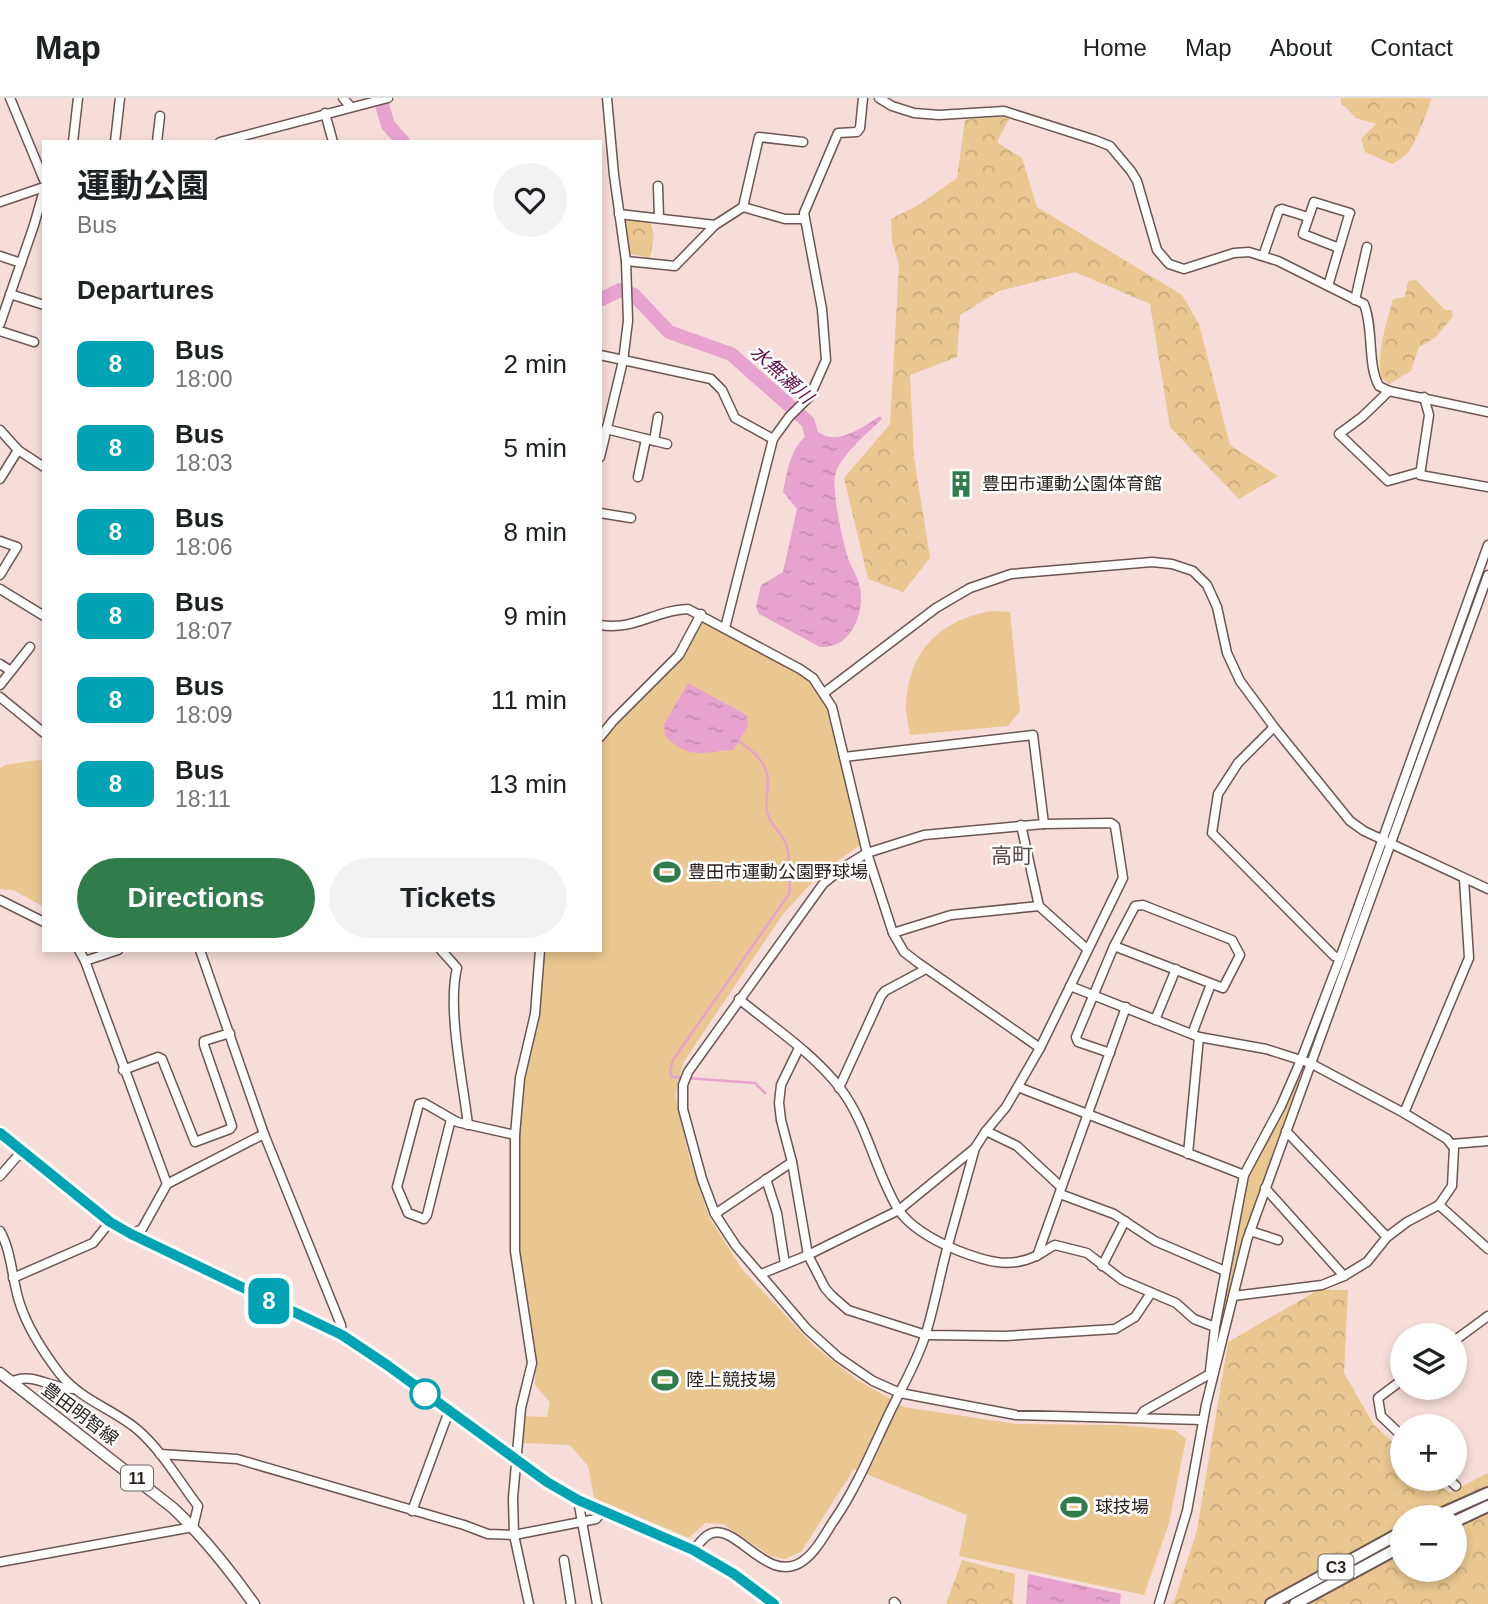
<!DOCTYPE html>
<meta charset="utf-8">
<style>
:root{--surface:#fff;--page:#f2f2f2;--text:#202124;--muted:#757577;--line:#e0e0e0;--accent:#307c4b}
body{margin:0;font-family:Arial,"Noto Sans JP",sans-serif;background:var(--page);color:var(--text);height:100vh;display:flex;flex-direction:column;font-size:26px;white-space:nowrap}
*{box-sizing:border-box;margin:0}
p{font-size:23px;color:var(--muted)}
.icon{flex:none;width:38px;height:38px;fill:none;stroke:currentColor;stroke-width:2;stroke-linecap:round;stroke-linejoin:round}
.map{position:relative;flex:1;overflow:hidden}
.drawer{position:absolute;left:42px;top:42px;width:560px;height:812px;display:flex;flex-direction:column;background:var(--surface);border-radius:0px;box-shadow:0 4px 10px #0003}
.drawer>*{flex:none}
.badge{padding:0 14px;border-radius:10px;font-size:24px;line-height:46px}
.buttons{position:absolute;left:1390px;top:1225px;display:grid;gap:14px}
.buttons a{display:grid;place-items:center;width:77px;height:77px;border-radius:50%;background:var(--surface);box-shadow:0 4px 10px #0003;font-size:35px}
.map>.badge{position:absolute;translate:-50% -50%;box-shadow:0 0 0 4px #fff}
h2{padding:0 35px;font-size:26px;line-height:63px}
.round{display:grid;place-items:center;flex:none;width:74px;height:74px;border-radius:37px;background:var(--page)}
.overview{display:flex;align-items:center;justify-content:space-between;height:119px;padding:0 35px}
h1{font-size:33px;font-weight:700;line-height:52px}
.cta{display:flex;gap:14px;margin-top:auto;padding:14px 35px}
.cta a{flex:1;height:80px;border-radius:42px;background:var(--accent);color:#fff;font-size:28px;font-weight:700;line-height:80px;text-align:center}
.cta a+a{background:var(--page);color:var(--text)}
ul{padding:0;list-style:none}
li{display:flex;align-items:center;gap:21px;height:84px;padding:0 35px}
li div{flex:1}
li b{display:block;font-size:26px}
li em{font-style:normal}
li .badge{min-width:77px;font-weight:700;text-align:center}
header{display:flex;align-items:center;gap:42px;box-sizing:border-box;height:98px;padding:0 35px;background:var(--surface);border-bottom:2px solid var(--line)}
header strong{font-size:33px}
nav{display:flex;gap:38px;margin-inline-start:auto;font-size:24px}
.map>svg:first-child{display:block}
.green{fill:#eac790}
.forest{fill:url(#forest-crowns);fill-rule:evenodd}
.water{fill:url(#water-ripples)}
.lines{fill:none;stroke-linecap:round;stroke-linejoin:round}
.stream{stroke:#e7a2cf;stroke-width:2.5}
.river{stroke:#e7a2cf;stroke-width:14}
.minor-casing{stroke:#6b5652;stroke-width:11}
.major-casing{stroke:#6b5652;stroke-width:13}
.highway-casing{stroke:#6b5652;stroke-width:14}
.minor{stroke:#fff;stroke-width:8}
.major{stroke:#fff;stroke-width:10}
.highway{stroke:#fff;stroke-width:10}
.line-casing{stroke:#fff;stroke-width:16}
.line{stroke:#00a3b4;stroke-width:10}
.stop-dot{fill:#fff;stroke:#00a3b4;stroke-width:3.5}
.labels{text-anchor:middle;stroke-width:5;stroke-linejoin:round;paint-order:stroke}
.shield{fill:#fff;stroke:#6b6564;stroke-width:2}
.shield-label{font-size:16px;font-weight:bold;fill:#2c2321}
.poi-label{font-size:18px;fill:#2c2321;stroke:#fff;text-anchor:start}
.street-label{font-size:18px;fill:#2c2321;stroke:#fff}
.water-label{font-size:19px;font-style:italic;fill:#62134f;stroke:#fff}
.quarter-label{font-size:21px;fill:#5c4743;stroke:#fff}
</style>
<header>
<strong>Map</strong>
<nav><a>Home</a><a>Map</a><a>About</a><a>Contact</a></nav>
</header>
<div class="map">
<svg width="1488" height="1506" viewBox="0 0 1488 1506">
<defs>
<pattern id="forest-crowns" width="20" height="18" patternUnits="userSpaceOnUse" patternTransform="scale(1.75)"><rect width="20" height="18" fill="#eac790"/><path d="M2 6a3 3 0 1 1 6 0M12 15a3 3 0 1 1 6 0" fill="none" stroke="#c9ab7c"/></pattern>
<pattern id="water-ripples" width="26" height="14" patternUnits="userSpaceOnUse" patternTransform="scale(1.75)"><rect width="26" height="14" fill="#e7a2cf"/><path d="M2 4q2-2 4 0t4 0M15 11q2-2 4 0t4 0" fill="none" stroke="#c68bb1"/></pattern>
</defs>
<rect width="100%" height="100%" fill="#f7ddd9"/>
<g class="green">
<path d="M 991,513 L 1010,514 L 1020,613 L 1008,628 L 910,637 C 909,627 905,615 906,604 C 910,551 941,522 991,513 Z"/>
<polygon points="704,521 804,578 826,608 860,747 820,776 783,816 683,965 675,997 689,1058 709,1119 742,1171 813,1247 856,1281 904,1309 1016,1326 1119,1327 1175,1332 1186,1341 1169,1425 1144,1497 959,1458 967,1417 854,1371 801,1454 785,1461 770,1458 723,1426 705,1425 689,1440 594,1400 588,1368 570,1347 523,1345 524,1318 547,1319 550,1304 535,1287 535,1249 519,1152 517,1034 525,972 540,913 543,852 600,852 600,641 674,559"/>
<polygon points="38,662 44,663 44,809 13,792 0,791 0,670 5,667"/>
<polygon points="1300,979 1303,980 1236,1163 1214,1261 1247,1085 1257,1061"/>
</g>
<g class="forest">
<path d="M 1341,0 L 1431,0 C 1431,7 1414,47 1410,52 C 1405,59 1399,62 1392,66 L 1365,54 L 1361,41 L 1376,26 L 1356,20 L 1341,5 Z"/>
<polygon points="999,18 1009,21 997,44 1022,60 1037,109 1182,197 1199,226 1230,347 1278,378 1239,401 1170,329 1150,206 1075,174 999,193 960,217 957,259 910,277 914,359 930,460 903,494 868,481 844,380 890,326 899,167 892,143 891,121 920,106 957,80 965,22"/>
<polygon points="629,119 650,122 654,138 650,160 630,156 626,123"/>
<path d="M 1416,182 L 1445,212 L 1451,212 L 1453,218 L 1435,240 L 1419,249 L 1411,273 L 1389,286 L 1381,280 C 1377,252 1386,227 1393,201 L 1405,199 L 1408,183 Z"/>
<path d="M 1318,1192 L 1348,1192 L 1344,1275 L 1374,1327 L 1402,1352 L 1402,1381 L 1433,1381 L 1449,1395 L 1488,1375 L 1488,1506 L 1171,1506 L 1174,1504 L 1197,1432 L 1228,1244 ZM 1402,1419 L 1454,1419 L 1454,1472 L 1402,1472 Z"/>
<polygon points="962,1462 1015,1476 1013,1506 946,1506"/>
</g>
<g class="water">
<path d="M 880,318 L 882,321 C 868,335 838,359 835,378 C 832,395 843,446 849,463 C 854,474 861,485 861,498 C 862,523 847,551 820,549 L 759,516 L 756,509 L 761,487 L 783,474 L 797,411 L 783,394 C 788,370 791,343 816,332 C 835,350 861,330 880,318 Z"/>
<path d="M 688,585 L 748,618 L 747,630 L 733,652 C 702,654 689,662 665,638 L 664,626 Z"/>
<polygon points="1028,1476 1121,1496 1120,1506 1026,1506"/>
</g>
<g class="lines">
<path class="stream" d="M 739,643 C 749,651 760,658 765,670 C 772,684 764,699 767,714 C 769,725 779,732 784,742 C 790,752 791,784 789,796 L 673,962 L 670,973 L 672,979 L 755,985 L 765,995"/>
<g class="river">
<polyline points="380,0 388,27 403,44"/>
<polyline points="600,202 620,192 634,197 669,234 731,256 808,324 815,350"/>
</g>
<defs>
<g id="minor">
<polyline points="10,0 44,82"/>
<polyline points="343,0 350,8"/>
<path d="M 879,0 L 892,8 L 914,15 L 939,17 L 1004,13 L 1095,42 L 1110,48 L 1131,73 L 1137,83 L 1157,152 L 1169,166 L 1184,171 L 1234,155 L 1249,154 L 1278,163 L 1364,206 C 1374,231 1367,267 1379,288 L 1389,293 L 1488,314"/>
<polyline points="325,15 333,44"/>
<polyline points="73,44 78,0"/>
<polyline points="115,44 120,0"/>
<polyline points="157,44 160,18"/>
<polyline points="220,44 388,0"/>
<polyline points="658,88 659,120"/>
<polyline points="0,104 44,89"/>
<polyline points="743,109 759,39 803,44"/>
<polyline points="619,116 715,127 743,109 785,121 804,121"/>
<polyline points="0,158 21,165"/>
<polyline points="1263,158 1279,112 1282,111 1308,119"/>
<polyline points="626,163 675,168 715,127"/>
<polyline points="1328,188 1349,117 1350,115 1314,104 1303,136 1339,150"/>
<polyline points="10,196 44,207"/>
<polyline points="1355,202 1367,149"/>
<polyline points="0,226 34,127 44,92"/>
<polyline points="0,233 34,244"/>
<polyline points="600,257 711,281 722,292 735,320 773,341"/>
<polyline points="1389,293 1362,319 1339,336 1388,383 1420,374"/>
<polyline points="1424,299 1429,317 1420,377 1488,389"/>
<polyline points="606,331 667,346"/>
<polyline points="0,332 18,352 44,369"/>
<polyline points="654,343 658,319"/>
<polyline points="600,359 623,263 628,223 626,163 614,77 607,0"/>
<polyline points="638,379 646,341"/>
<polyline points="0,381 18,352"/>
<polyline points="600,415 631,420"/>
<polyline points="0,443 17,449 0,477"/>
<polyline points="0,491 44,518"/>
<path d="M 600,527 C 634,533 655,512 688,511 L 800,571 L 813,580 L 832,609 L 867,755 L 893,835 L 904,854 L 917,864 L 1040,950"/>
<polyline points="725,530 773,341 789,319 810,298 826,262 822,211 804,115 838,35 857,34 860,30 863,0"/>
<polyline points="0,566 11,573"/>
<polyline points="0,587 30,549"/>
<polyline points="824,595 936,510 970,490 1011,476 1152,464 1172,466 1193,473 1207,487 1217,509 1227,555 1240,583 1274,629 1350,723 1364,733 1488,791"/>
<polyline points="0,599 44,635"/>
<polyline points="1274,629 1238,665 1218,696 1212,735 1334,858 1340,860"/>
<polyline points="600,639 613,623 679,557 701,516"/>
<polyline points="844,659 1033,637 1044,726"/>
<polyline points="1021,727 1039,808 1087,851"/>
<polyline points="0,802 44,824"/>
<polyline points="893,835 951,817 1039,808"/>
<polyline points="79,852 85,863 167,1086"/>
<polyline points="200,852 264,1036 341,1227 342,1237"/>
<path d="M 441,852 L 457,870 C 447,911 463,983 468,1027"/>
<polyline points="85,863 118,852"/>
<polyline points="1070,888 1199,939 1266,951 1310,965 1404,1015 1447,1041 1454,1050 1452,1088 1439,1107 1407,1124 1387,1139 1367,1164 1344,1178 1322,1187 1233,1198"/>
<path d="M 739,901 C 773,929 813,955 840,990 C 867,1025 875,1073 898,1111 C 911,1131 937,1144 959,1153 C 985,1163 1009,1171 1036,1158 C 1043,1155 1048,1150 1055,1147 L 1087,1155 L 1122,1182 L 1176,1205 L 1194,1221 L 1215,1229"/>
<polyline points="1155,922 1176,871"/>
<polyline points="1192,936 1211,886"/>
<polyline points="799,950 781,987 779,1005 781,1022 792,1064 808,1157 825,1190 832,1198 848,1212 926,1237 1006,1238 1115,1231 1135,1219 1151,1195"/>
<polyline points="1110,955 1078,944 1076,939 1114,848 1135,808 1143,807 1232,842 1240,857 1223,890 1114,848"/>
<polyline points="123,972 158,959 162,961 195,1044 230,1031 232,1028 204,947 204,943 230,935"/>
<polyline points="1018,989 1244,1077"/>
<polyline points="839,990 881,898 885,893 926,871"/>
<polyline points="1404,1015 1469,860 1464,781"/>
<polyline points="451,1021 427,1117 424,1121 408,1115 397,1089 419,1006 424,1005 457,1024 515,1037"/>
<polyline points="986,1033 1017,1048 1061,1089"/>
<polyline points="1286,1033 1387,1139"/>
<polyline points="1452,1046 1488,1043"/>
<polyline points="1188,1056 1199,939"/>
<polyline points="0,1078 21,1054"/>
<polyline points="766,1081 777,1115 785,1166"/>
<polyline points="1265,1090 1344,1178"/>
<polyline points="1060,1096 1114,1116 1155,1143 1225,1173"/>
<polyline points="1439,1107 1488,1151"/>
<polyline points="715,1116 792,1064"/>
<path d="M 0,1133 C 12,1154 12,1183 20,1206 C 28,1231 44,1255 60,1276 C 81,1302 113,1311 138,1332 C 162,1353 179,1383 198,1408 L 193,1429 L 0,1464"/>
<polyline points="1250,1133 1278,1142"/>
<polyline points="131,1136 142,1131 167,1086 264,1036"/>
<polyline points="1037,1158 1126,909"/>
<polyline points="1102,1168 1125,1123"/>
<polyline points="761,1176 808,1157 899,1112 975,1050"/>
<polyline points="13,1180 93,1145 110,1124"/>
<polyline points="1454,1243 1488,1218"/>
<polyline points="1210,1273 1215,1229 1244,1077 1281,1008 1301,962 1340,860 1488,447"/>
<polyline points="1402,1282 1378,1300 1381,1318 1402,1338"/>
<path d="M 11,1284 C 32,1273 52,1291 74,1291"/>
<polyline points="1140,1319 1144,1313 1210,1276"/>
<polyline points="160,1356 237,1361 464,1427 488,1436 514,1437 596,1421 603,1413"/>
<polyline points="1448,1381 1456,1388"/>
<polyline points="578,1402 597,1506"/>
<polyline points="412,1413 449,1313"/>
<path d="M 693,1452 C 698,1447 703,1440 708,1437 C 735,1420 766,1489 803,1463 C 817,1453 826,1434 835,1421 C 858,1387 873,1349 891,1312 C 903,1287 918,1262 926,1235 C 935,1206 940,1176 948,1147 C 957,1115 966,1083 975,1050 L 986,1033 L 1006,1009 L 1040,950 L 1123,780 L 1115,728 L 1111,725 L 1044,726 L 924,737 L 867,755 L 844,769 L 823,786 L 688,974 L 683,987 L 683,1011 L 702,1081 L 715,1116 L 736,1148 L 807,1231 L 838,1259 L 873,1283 L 900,1295 L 1016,1317 L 1203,1322"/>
<polyline points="564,1462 571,1506"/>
<polyline points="894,1504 896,1506"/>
<polyline points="529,1506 514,1437 513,1400 521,1310 532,1265 515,1153 515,1037 520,980 535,916 540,852"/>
<polyline points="1159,1506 1187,1413 1206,1307 1247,1142 1488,477"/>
</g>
<g id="major">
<polyline points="0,1035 110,1124 131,1136 342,1237 387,1267 547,1384 578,1402 693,1452 734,1476 774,1506"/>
<path d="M 0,1275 L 173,1410 C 204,1439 229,1471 254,1506"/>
</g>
<g id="highway">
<polyline points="1434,1419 1488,1395"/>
<polyline points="1454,1424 1488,1408"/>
<polyline points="1271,1506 1402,1434"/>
<polyline points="1295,1506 1402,1448"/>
</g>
</defs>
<use href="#minor" class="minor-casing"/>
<use href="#major" class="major-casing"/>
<use href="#highway" class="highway-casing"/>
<use href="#minor" class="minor"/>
<use href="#major" class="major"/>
<use href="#highway" class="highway"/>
</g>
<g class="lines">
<defs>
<polyline id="line" points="0,1035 110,1124 131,1136 342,1237 387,1267 547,1384 578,1402 693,1452 734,1476 774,1506"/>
</defs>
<use href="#line" class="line-casing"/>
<use href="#line" class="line"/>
</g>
<defs>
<symbol id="building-bare" viewBox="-9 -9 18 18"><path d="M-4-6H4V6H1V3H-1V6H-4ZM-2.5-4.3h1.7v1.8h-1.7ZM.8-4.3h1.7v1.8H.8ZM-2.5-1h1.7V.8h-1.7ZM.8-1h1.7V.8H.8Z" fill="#307c4b" stroke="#fff" stroke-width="2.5" paint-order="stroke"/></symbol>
<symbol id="stadium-bare" viewBox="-9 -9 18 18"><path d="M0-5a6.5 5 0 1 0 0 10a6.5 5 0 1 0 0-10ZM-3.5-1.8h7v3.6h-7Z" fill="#307c4b" stroke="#fff" stroke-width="2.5" paint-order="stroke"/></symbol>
</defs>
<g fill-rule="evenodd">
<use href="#building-bare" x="942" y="367" width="38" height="38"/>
<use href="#stadium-bare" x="648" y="755" width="38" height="38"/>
<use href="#stadium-bare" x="646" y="1263" width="38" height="38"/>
<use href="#stadium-bare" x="1055" y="1390" width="38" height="38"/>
</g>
<circle class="stop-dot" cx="425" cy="1296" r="14"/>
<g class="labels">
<g class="shield">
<rect x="121" y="1367.5" width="32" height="25" rx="5"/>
<rect x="1318.5" y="1456.5" width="35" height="25" rx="5"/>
</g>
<g class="shield-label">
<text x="137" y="1386">11</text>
<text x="1336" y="1475">C3</text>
</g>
<g class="poi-label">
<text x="982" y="392">豊田市運動公園体育館</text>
<text x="688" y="780">豊田市運動公園野球場</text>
<text x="686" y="1288">陸上競技場</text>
<text x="1095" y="1415">球技場</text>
</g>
<g class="street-label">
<text transform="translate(80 1316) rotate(37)" y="6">豊田明智線</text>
</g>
<g class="water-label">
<text transform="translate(782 276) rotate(42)" y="7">水無瀬川</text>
</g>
<g class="quarter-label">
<text x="1012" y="765">高町</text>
</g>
</g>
</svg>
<div class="buttons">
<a><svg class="icon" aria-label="layers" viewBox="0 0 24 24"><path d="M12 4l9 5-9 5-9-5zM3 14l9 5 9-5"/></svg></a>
<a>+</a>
<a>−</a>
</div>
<b class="badge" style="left:269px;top:1203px;background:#00a3b4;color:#fff">8</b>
<section class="drawer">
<div class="overview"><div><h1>運動公園</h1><p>Bus</p></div><a class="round"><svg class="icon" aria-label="heart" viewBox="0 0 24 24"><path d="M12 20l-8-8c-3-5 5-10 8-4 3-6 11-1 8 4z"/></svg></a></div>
<h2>Departures</h2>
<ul>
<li><span class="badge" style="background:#00a3b4;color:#fff">8</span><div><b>Bus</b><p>18:00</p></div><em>2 min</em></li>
<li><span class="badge" style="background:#00a3b4;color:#fff">8</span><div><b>Bus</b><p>18:03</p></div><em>5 min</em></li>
<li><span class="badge" style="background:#00a3b4;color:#fff">8</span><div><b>Bus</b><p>18:06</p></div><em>8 min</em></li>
<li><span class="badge" style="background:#00a3b4;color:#fff">8</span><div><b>Bus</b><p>18:07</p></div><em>9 min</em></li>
<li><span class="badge" style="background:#00a3b4;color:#fff">8</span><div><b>Bus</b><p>18:09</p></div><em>11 min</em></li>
<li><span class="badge" style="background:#00a3b4;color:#fff">8</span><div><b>Bus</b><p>18:11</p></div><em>13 min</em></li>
</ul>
<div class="cta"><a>Directions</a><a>Tickets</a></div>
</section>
</div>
